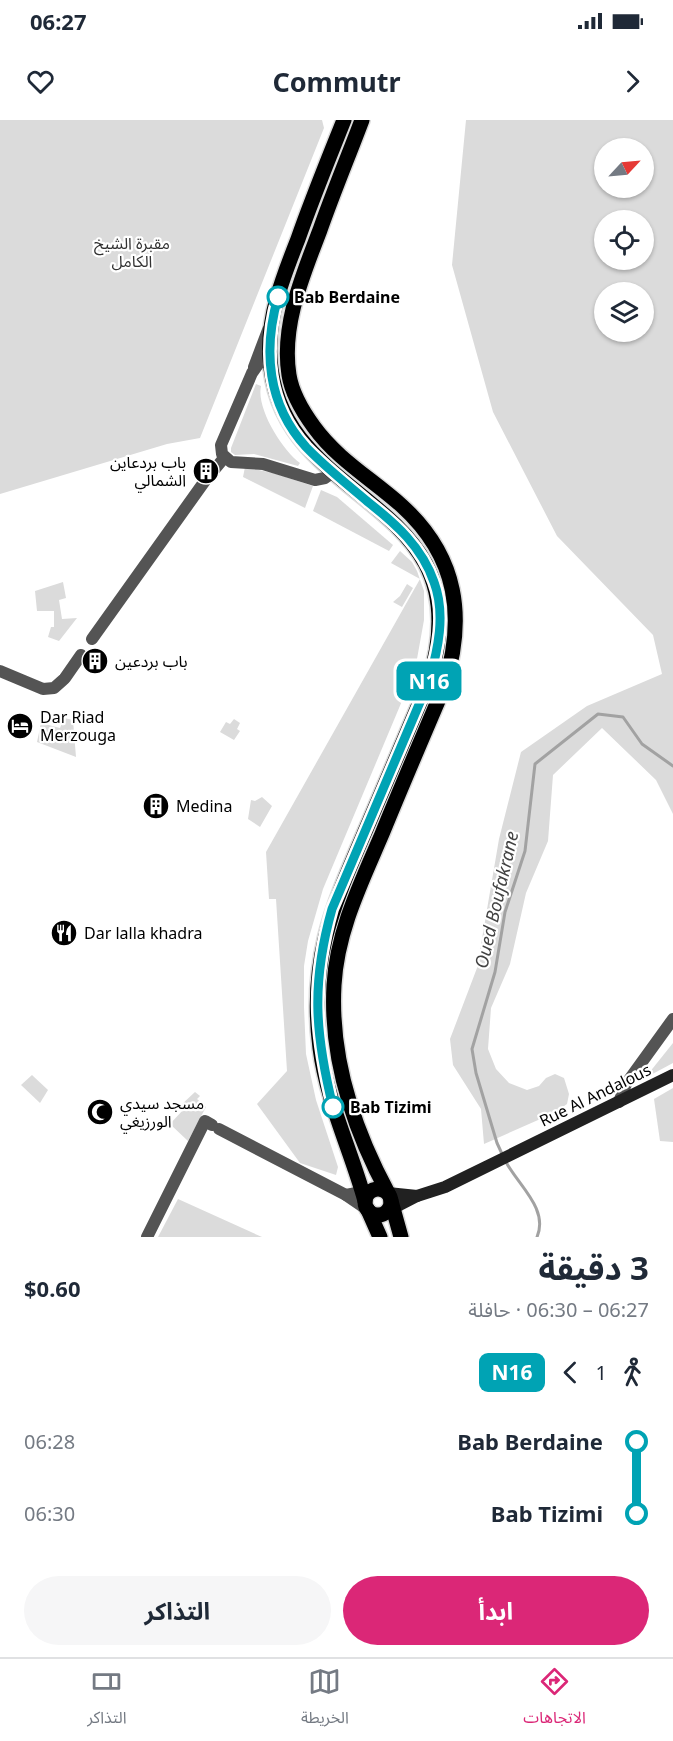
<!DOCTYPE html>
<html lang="ar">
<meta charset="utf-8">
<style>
:root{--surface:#fff;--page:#f6f6f7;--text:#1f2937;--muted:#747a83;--line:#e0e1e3;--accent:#db2777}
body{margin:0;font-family:"Noto Sans","Noto Sans Arabic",sans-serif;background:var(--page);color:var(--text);direction:rtl;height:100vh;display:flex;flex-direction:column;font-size:22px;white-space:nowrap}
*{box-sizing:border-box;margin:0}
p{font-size:20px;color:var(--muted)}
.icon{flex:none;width:33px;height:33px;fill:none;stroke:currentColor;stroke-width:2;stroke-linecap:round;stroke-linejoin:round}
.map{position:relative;height:1117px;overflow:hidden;direction:ltr}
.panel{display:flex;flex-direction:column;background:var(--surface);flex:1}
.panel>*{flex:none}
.badge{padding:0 12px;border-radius:9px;font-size:21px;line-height:39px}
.needle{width:39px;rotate:64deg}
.tools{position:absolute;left:594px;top:18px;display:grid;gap:12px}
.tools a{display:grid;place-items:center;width:60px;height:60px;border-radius:50%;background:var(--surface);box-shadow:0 2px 4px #0004;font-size:30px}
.map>.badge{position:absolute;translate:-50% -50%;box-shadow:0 0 0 3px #fff}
.legs{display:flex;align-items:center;gap:9px;height:66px;padding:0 24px;font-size:20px}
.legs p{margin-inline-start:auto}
.headline{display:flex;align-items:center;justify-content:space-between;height:102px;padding:0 24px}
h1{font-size:33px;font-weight:700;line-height:45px}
.primary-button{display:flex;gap:12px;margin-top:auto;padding:12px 24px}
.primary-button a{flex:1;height:69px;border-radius:36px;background:var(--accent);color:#fff;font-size:24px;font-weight:700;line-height:69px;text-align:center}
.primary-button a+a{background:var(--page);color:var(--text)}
ul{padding:0 24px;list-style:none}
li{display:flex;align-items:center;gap:21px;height:72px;font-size:22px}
li i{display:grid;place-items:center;width:9px;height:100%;margin:0 8px;background:currentColor}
li i::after{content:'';width:15px;height:15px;margin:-8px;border:4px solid;border-radius:50%;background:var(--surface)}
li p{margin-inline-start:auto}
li:first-child i{background:linear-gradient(#0000 50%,currentColor 0)}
li:last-child i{background:linear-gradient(currentColor 50%,#0000 0)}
.status{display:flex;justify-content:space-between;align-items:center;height:42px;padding:0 30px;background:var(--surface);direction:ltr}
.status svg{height:16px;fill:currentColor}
header{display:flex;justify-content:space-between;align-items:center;height:78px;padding:0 24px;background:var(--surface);font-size:27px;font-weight:700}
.tab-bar{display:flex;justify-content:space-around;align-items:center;height:84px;border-top:2px solid var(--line);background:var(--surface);font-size:16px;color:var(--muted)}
.tab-bar a{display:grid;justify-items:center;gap:3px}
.tab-bar .current{color:var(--accent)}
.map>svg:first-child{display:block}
.green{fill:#dbdbdb;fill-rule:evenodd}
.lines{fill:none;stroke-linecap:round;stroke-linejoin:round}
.stream{stroke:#a2a2a2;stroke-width:3}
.primary-casing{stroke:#dbdbdb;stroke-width:18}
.street{stroke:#545454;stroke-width:12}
.secondary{stroke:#212121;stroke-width:12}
.primary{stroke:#000;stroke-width:15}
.line-1-casing{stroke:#fff;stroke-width:14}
.line-1{stroke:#00a3b4;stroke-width:9}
.stop-1-dot{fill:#fff;stroke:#00a3b4;stroke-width:3}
.labels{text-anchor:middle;stroke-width:4.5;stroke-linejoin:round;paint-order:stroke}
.park-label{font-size:16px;fill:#323232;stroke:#fff}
.stop-label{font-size:16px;font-weight:bold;fill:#000;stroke:#fff;text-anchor:start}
.poi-label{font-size:16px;fill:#000;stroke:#fff;text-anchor:start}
.street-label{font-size:16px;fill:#000;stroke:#fff}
.water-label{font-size:18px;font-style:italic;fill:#434343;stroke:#fff}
</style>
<div class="status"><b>06:27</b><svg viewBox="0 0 49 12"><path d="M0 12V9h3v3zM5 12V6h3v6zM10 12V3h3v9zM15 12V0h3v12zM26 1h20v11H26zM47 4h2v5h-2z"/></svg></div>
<header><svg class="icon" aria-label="forward" viewBox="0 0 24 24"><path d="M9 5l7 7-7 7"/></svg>Commutr<svg class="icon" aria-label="heart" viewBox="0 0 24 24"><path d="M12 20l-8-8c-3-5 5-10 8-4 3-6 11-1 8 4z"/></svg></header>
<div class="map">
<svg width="673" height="1117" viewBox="0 0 673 1117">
<rect width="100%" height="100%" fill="#fff"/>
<g class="green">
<polygon points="0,0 322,0 324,8 200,318 167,324 0,374"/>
<path d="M 466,0 L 673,0 L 673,694 L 656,660 L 602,608 L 553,655 L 548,721 L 526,773 L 510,844 L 491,888 L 488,929 L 496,949 L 509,963 L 527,970 L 539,966 L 546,958 L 555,954 L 564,958 L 569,974 L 567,984 L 554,993 L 484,1024 L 481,989 L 453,945 L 450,919 L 477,848 L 499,719 L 521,632 L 587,586 L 662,554 L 653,515 L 557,416 L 493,292 L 452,145 ZM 604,28 L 644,28 L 644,68 L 604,68 ZM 604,100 L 644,100 L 644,140 L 604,140 ZM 604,172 L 644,172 L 644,212 L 604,212 Z"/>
<path d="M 256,264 L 261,266 C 256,288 282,330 300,343 L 298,346 L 254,334 L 235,335 L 231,332 L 231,328 Z"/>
<polygon points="245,347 273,353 313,366 305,388 243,357"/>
<polygon points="321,370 337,377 393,425 389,431 313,391"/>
<polygon points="400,431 412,442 417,451 424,471 424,500 415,550 323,769 308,821 304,846 304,887 306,934 316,980 338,1047 336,1055 300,1043 257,984 287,951 276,779 269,779 266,732 420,459 391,443"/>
<polygon points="63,462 66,478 59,480 62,499 77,498 59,521 48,517 51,507 54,507 54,491 37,491 35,471"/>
<polygon points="407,464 413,468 402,487 393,482 400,476"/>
<polygon points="64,598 73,600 76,637 37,622 41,603 60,608"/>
<polygon points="234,599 240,603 237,609 240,611 234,620 220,612 226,602 230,604"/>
<polygon points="262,677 272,686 260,707 248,699 251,680 255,681"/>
<polygon points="673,923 673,943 645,958"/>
<polygon points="32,955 48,970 40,983 21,965"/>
<polygon points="673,968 673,1022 660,1021 654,979"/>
<polygon points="195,972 200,976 197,979 206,987 188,1021 170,1004 183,990 180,986"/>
<polygon points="178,1079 262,1117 158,1117"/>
</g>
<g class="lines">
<g class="stream">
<polyline points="503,1036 497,1023 476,953 472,929 495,852 505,792 525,731 535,644 598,594 623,597 642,624 673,646"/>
<path d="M 506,1042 C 518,1065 549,1089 537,1117"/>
</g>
<defs>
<g id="primary">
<path d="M 344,0 C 328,40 312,79 298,119 C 283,157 267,197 270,238 C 279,390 487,374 429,561 C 409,607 390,654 370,700 C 335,782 308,836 320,928 C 327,982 351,1030 365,1081"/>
<path d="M 362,0 C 348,37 333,73 320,110 C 303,155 281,205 289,255 C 292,274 303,292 314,307 C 338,340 372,359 402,386 C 458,437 466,498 444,567 C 423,616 402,665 382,714 C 361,763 337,811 334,865 C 330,937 354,1010 388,1073"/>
<circle cx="378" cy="1082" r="13"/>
<polyline points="391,1081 401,1117"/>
<polyline points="368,1090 380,1117"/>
</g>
</defs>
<use href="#primary" class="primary-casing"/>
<g class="street">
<polyline points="270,240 259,243 252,253 221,325 222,334 231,342 263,344 315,360 325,358 333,352"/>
<polyline points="254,247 268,210"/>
<polyline points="214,350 224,338"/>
<polyline points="92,519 207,358"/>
<polyline points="0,551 43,569 54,568 63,560"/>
<polyline points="65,558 81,535"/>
<polyline points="619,982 626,964 673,899"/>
<polyline points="219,1009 346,1075"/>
<polyline points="368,1090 346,1075 372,1070"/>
<polyline points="147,1117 205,1001 212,1005"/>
</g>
<g class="secondary">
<polyline points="417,1076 445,1067 673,955"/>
<polyline points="386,1092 417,1076 388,1073"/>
</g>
<use href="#primary" class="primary"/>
</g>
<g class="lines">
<defs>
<path id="line-1" d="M 278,177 C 263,230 267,284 306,327 C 325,347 347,364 368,382 C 396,404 422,427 434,462 C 446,494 438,530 429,561 L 332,789 C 311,863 315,914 333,987"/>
</defs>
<use href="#line-1" class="line-1-casing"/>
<use href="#line-1" class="line-1"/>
</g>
<defs>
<symbol id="building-disc" viewBox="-11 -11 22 22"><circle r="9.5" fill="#000" stroke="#fff"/><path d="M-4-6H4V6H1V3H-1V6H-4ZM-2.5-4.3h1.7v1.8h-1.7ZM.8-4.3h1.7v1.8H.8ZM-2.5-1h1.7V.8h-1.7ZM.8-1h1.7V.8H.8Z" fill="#fff"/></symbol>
<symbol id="hotel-disc" viewBox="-11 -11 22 22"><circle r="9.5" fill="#000" stroke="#fff"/><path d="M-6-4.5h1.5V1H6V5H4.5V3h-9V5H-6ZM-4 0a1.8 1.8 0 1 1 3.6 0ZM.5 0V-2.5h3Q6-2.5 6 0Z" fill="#fff"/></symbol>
<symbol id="restaurant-disc" viewBox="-11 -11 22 22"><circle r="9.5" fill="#000" stroke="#fff"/><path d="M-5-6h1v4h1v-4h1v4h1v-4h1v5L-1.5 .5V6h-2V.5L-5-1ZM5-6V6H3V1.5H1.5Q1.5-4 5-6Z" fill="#fff"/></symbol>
<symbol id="mosque-disc" viewBox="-11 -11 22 22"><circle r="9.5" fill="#000" stroke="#fff"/><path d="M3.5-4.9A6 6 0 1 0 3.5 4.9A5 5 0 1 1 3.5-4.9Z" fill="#fff"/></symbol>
</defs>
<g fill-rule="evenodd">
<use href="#building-disc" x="191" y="336" width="30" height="30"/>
<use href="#building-disc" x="80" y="526" width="30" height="30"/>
<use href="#hotel-disc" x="5" y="591" width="30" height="30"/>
<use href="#building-disc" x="141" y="671" width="30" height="30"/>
<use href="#restaurant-disc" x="49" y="798" width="30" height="30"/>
<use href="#mosque-disc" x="85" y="977" width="30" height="30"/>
</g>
<g class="stop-1-dot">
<circle cx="278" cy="177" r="10"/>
<circle cx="333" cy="987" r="10"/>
</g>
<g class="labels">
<g class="park-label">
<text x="132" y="129">مقبرة الشيخ<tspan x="132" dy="18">الكامل</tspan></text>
</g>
<g class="stop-label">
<text x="294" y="183">Bab Berdaine</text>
<text x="350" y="993">Bab Tizimi</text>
</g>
<g class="poi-label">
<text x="186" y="348" text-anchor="end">باب بردعاين<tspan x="186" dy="18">الشمالي</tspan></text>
<text x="115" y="547">باب بردعين</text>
<text x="40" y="603">Dar Riad<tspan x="40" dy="18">Merzouga</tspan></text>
<text x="176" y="692">Medina</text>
<text x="84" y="819">Dar lalla khadra</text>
<text x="120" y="989">مسجد سيدي<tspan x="120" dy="18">الورزيغي</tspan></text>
</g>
<g class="street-label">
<text transform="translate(595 975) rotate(-26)" y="6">Rue Al Andalous</text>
</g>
<g class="water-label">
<text transform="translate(497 780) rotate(-77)" y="6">Oued Boufakrane</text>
</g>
</g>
</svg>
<div class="tools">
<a><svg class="needle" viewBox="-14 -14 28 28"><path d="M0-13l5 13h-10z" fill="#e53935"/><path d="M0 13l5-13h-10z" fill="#747a83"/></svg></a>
<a><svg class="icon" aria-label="locate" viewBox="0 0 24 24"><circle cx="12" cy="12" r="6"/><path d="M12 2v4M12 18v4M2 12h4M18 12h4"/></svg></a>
<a><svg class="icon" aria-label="layers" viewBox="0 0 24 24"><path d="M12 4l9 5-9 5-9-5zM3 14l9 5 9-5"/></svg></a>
</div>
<b class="badge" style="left:429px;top:561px;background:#00a3b4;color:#fff">N16</b>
</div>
<section class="panel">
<div class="headline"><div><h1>3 دقيقة</h1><p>06:27 – 06:30 · حافلة</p></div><b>$0.60</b></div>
<div class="legs"><svg class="icon" aria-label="walk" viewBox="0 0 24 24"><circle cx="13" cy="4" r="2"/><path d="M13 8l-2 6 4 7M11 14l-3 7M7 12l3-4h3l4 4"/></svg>1<svg class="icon" aria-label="back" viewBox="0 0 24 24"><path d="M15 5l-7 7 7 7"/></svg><b class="badge" style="background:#00a3b4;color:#fff">N16</b></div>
<ul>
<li><i style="color:#00a3b4"></i><b>Bab Berdaine</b><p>06:28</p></li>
<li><i style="color:#00a3b4"></i><b>Bab Tizimi</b><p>06:30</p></li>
</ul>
<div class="primary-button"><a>ابدأ</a><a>التذاكر</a></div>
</section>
<nav class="tab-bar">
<a class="current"><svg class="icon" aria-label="directions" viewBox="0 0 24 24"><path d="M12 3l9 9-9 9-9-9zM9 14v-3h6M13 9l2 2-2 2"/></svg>الاتجاهات</a>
<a><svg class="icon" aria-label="map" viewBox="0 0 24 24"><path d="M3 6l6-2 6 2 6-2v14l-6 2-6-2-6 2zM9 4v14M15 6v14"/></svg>الخريطة</a>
<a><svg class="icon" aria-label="tickets" viewBox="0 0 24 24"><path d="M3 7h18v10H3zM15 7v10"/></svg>التذاكر</a>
</nav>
